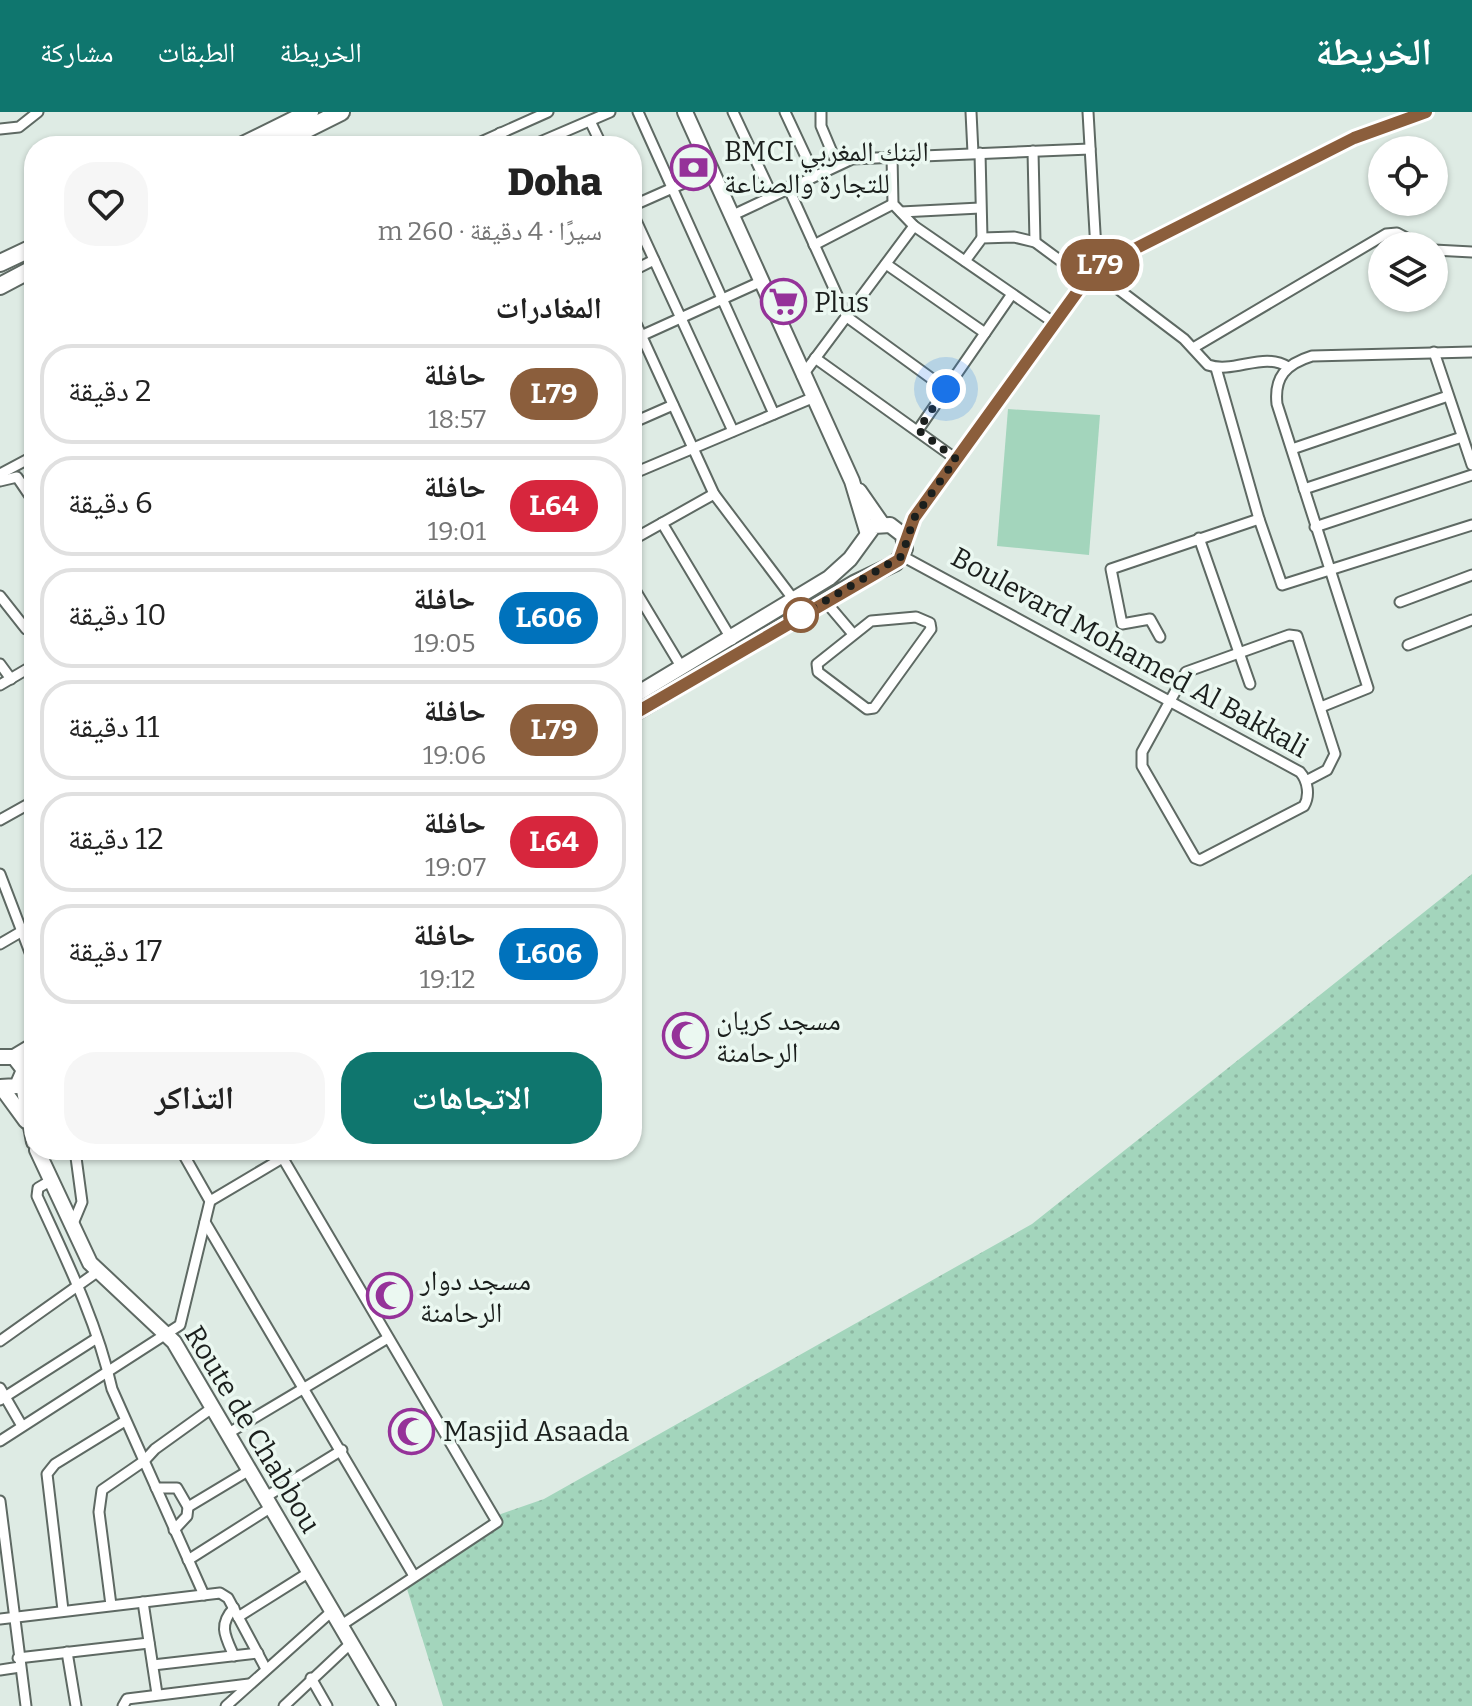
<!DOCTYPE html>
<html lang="ar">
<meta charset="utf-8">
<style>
:root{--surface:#fff;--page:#f6f6f6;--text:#222;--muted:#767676;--line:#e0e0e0;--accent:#0f766e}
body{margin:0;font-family:Bitter,"Noto Naskh Arabic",serif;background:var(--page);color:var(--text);direction:rtl;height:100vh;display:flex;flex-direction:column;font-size:30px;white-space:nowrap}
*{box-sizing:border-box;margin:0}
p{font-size:26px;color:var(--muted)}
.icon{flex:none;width:44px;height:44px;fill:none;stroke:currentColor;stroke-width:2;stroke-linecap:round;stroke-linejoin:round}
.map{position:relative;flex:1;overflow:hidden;direction:ltr}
.details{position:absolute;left:24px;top:24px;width:618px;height:1024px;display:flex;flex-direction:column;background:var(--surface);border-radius:32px;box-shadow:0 2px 6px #0004;direction:rtl}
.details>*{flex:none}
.badge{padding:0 16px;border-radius:26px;font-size:28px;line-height:52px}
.fabs{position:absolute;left:1368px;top:24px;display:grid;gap:16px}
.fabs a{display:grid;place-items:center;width:80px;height:80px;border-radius:50%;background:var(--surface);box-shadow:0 2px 6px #0004;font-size:40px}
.you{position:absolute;width:40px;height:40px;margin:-20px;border:6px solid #fff;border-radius:50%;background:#1a73e8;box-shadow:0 0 0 12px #1a73e833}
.map>.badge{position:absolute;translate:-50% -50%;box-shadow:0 0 0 4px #fff}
h2{padding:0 40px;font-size:30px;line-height:72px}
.round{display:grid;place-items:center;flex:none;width:84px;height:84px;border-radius:32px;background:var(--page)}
.headline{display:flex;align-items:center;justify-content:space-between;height:136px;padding:0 40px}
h1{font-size:38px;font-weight:800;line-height:60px}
.cta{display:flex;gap:16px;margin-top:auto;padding:16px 40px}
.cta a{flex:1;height:92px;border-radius:32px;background:var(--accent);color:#fff;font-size:32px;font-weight:800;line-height:92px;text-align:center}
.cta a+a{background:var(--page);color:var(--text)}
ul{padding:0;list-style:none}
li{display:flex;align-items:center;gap:24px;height:100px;margin:0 16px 12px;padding:0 24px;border:4px solid var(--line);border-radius:32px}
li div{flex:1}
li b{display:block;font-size:30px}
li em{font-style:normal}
li .badge{min-width:88px;font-weight:700;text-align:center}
header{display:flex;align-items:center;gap:48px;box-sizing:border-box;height:112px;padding:0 40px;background:var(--accent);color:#fff}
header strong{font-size:38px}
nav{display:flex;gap:44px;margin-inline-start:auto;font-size:28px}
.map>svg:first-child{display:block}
.grass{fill:url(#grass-dots)}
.garden{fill:#a3d5bc}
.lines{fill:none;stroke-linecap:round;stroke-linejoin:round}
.street-casing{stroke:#5e6963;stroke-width:13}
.secondary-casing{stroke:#5e6963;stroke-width:18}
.highway-casing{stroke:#5e6963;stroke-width:20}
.street{stroke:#fff;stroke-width:9}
.secondary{stroke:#fff;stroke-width:14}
.highway{stroke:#fff;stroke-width:16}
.line-casing{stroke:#fff;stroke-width:18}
.line{stroke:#8b5e3c;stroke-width:12}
.walk{stroke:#1b1f1d;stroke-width:8;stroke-dasharray:0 14.4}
.stop-dot{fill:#fff;stroke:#8b5e3c;stroke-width:4}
.labels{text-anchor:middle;stroke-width:7;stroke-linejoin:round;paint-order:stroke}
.poi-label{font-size:28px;fill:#1b1f1d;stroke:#ebf8f1;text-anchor:start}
.street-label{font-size:28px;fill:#1b1f1d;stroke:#ebf8f1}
</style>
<header>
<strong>الخريطة</strong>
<nav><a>الخريطة</a><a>الطبقات</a><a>مشاركة</a></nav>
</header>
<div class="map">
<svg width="1472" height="1594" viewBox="0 0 1472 1594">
<defs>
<pattern id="grass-dots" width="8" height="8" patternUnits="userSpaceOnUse" patternTransform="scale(2)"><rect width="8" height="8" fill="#a3d5bc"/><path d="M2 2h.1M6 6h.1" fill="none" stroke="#8cb6a1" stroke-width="1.8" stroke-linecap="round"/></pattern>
</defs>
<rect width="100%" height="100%" fill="#deebe4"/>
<polygon class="grass" points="1472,762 1472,1594 443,1594 404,1467 501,1402 544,1387 1032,1112"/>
<polygon class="garden" points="1008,297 1100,303 1089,443 997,434"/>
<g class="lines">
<defs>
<g id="street">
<polyline points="638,0 774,302"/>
<polyline points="733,0 772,83"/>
<polyline points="785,0 814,62"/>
<polyline points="821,0 821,14 837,52"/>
<polyline points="971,0 973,41"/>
<polyline points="1088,0 1097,155"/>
<polyline points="590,9 602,34"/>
<polyline points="0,17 19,15 38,0"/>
<polyline points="500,21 505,34"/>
<polyline points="472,34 548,0"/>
<polyline points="531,34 610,0"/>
<polyline points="1033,39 1035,130"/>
<polyline points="980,41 982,126"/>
<polyline points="892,44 893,92 914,114 1053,210"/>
<polyline points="788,75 847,205 946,277"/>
<polyline points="632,94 711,59"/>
<polyline points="632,100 733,319"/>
<polyline points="901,100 980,96"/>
<polyline points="731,104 852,47 1090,37"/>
<polyline points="814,133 893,92"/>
<polyline points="1434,138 1472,140"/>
<polyline points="965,149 982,126 1014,125 1035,130 1085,167"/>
<polyline points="886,152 985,221"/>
<path d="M 1093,158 L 1184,227 L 1208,253 C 1234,262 1264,239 1288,255"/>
<polyline points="632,159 654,148"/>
<polyline points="632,203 714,382 794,488"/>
<polyline points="632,228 760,170"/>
<polyline points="1193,236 1386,122 1397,121 1422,134"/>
<polyline points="1434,240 1472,353"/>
<polyline points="815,246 956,347"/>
<polyline points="1216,256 1259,407 1282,473 1472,413"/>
<polyline points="802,264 914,114"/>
<polyline points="632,311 673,293"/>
<polyline points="918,318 1012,182"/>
<polyline points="1292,337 1448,284"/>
<polyline points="0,362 34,344"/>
<polyline points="632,362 812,286"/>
<polyline points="0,369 17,365 34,390"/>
<polyline points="1304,377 1462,325"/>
<polyline points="662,411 732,528"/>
<polyline points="1315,415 1472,363"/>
<polyline points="1199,426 1250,572"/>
<polyline points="632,428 714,382"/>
<polyline points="905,430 914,406 1093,158 1354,26 1426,0"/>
<path d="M 902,444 L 1300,660 C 1308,669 1310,684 1304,694 L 1200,748 L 1195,746 L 1142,654 L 1142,640 L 1186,560 L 1289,523 L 1297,524 L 1335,642 L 1327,658 L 1306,669"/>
<polyline points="632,473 682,556"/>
<polyline points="0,484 26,517"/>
<polyline points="825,489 853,522"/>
<polyline points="1400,490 1472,463"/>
<polygon points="916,505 930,511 931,517 874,596 867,597 818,560 817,552 871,509"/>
<polyline points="1160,525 1150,507 1122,512 1111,457 1259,407"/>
<polyline points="1408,533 1472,508"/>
<polyline points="0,552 11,567"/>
<polyline points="0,573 34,553"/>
<path d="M 1321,595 L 1368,576 L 1277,292 C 1274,265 1286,252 1312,244 L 1472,240"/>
<polyline points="0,708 34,689"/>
<polyline points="0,762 34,851"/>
<polyline points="0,832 24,818"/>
<polyline points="278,1038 497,1410 340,1514"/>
<path d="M 50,1069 L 38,1076 L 37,1084 C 66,1147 97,1210 112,1277 L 204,1483"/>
<polyline points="210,1089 296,1038"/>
<polyline points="205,1110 414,1464"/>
<polyline points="72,1114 82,1090 75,1038"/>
<polyline points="0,1229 97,1160"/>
<polyline points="0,1276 22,1314"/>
<polyline points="0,1288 97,1226"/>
<polyline points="227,1322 388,1226"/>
<polyline points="0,1329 180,1213 210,1089 181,1038"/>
<polyline points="156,1376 177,1376 188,1395 187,1404 174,1418"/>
<polyline points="264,1386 342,1338"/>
<polyline points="0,1389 26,1594"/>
<polyline points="188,1395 248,1359"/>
<polyline points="188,1448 270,1396"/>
<polyline points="143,1490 157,1582"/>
<polyline points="111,1493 99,1400 102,1378 144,1349 155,1337 212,1296"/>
<polyline points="63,1498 47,1362 55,1352 125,1309"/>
<polyline points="238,1505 308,1461"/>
<polyline points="0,1507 220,1481 228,1486 266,1557"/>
<polyline points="67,1540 76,1594"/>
<path d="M 234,1544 C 225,1524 218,1513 234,1496"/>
<polyline points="18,1546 149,1531"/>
<polyline points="153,1553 258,1541"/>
<polyline points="0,1558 20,1555"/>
<polyline points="311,1566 327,1594"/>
<polyline points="123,1594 127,1587 249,1572"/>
<polyline points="226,1594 331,1500"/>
<polyline points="284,1594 350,1532"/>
</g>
<g id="secondary">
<polyline points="685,0 852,369 867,419"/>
<polyline points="859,379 882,412"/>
<polyline points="632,585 829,466 850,447 874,414 890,413 903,423 905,437 896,451 854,471 632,603"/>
<polyline points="0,945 14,945 24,958 17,974 0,975"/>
<polyline points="14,945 34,933"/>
<polyline points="22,968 34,1030"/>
<polyline points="2,976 26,1009"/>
<polyline points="37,1038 90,1151 174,1230 388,1594"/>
</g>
<g id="highway">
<polyline points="241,34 310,0"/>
<polyline points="273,34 341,0"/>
<polyline points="0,151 34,135"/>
<polyline points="0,174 34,156"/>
</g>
</defs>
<use href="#street" class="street-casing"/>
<use href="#secondary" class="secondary-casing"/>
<use href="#highway" class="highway-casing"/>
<use href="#street" class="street"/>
<use href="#secondary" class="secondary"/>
<use href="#highway" class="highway"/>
</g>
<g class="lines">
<defs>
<polyline id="line" points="632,603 899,448 914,406 1093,158 1354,26 1426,0"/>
</defs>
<use href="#line" class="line-casing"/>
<use href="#line" class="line"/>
<polyline class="walk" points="801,503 902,444 914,406 956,347 918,318 946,277"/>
</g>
<defs>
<symbol id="bank-ring" viewBox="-11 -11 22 22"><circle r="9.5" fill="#ebf8f1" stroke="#953299" stroke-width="1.5"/><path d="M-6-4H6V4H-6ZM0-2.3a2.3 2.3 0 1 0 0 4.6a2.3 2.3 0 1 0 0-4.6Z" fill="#953299"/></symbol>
<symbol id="supermarket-ring" viewBox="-11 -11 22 22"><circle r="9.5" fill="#ebf8f1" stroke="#953299" stroke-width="1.5"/><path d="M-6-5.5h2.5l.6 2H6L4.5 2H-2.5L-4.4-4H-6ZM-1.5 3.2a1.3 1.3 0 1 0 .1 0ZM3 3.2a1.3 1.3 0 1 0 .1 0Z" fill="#953299"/></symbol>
<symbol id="mosque-ring" viewBox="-11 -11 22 22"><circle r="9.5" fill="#ebf8f1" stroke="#953299" stroke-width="1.5"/><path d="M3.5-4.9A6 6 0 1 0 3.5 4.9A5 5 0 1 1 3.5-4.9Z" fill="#953299"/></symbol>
</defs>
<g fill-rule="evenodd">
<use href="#bank-ring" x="668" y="30" width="51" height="51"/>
<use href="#supermarket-ring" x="758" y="164" width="51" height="51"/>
<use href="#mosque-ring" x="660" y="898" width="51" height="51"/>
<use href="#mosque-ring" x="364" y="1158" width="51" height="51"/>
<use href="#mosque-ring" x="386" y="1294" width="51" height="51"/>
</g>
<circle class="stop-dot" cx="801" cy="503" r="16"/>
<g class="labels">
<g class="poi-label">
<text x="724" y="49">BMCI البنك المغربي<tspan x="724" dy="32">للتجارة والصناعة</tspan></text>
<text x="814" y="200">Plus</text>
<text x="716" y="918">مسجد كريان<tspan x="716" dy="32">الرحامنة</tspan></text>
<text x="420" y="1178">مسجد دوار<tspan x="420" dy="32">الرحامنة</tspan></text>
<text x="443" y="1329">Masjid Asaada</text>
</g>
<g class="street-label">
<text transform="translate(1130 540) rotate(29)" y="10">Boulevard Mohamed Al Bakkali</text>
<text transform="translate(253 1317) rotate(59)" y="10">Route de Chabbou</text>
</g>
</g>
</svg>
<div class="fabs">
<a><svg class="icon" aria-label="locate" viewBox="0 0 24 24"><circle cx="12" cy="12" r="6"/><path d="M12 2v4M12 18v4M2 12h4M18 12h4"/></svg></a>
<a><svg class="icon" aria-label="layers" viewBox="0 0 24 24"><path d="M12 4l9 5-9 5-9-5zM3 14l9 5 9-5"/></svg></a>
</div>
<div class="you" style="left:946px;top:277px"></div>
<b class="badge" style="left:1100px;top:153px;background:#8b5e3c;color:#fff">L79</b>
<section class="details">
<div class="headline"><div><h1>Doha</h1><p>سيرًا · 4 دقيقة · 260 m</p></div><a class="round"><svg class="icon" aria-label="heart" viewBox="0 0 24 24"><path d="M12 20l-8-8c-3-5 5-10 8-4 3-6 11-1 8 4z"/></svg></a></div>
<h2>المغادرات</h2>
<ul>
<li><span class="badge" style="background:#8b5e3c;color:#fff">L79</span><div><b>حافلة</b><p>18:57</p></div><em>2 دقيقة</em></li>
<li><span class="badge" style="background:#d7263d;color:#fff">L64</span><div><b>حافلة</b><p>19:01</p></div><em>6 دقيقة</em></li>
<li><span class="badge" style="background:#0072bc;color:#fff">L606</span><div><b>حافلة</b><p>19:05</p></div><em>10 دقيقة</em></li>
<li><span class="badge" style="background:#8b5e3c;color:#fff">L79</span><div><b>حافلة</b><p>19:06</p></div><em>11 دقيقة</em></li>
<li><span class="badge" style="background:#d7263d;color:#fff">L64</span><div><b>حافلة</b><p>19:07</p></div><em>12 دقيقة</em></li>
<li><span class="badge" style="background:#0072bc;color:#fff">L606</span><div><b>حافلة</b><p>19:12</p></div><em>17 دقيقة</em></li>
</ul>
<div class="cta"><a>الاتجاهات</a><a>التذاكر</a></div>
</section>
</div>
